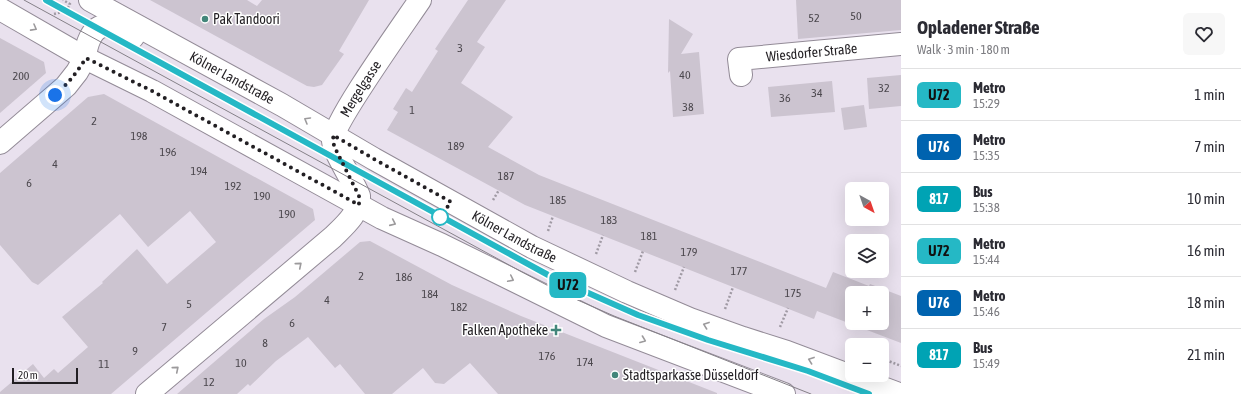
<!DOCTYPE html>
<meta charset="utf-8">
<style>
:root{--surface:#fff;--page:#f7f7f7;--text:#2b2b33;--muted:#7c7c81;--line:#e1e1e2}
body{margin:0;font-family:"Asap Condensed",sans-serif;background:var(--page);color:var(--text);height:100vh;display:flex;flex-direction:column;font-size:15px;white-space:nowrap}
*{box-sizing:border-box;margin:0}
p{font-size:13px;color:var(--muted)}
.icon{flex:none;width:22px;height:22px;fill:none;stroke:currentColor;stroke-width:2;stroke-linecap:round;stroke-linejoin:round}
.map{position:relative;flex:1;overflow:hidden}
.panel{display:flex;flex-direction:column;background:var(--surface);width:340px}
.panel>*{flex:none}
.badge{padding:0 8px;border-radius:6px;font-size:14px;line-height:26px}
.needle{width:26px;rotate:140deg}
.controls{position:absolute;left:845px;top:182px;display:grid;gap:8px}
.controls a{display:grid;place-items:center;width:44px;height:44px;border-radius:6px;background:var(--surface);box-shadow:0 4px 16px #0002;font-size:20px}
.scale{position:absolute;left:12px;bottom:10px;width:66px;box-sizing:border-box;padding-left:4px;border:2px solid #221f23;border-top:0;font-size:11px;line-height:14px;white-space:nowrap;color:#221f23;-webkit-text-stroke:3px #fff;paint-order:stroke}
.you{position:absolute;width:20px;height:20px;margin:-10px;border:3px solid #fff;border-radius:50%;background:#1a73e8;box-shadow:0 0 0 6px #1a73e833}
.map>.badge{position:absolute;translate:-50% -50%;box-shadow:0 0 0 2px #fff}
.round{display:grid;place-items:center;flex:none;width:42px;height:42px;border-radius:6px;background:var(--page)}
.head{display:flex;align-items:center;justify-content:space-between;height:68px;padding:0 16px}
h1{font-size:19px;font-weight:700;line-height:30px}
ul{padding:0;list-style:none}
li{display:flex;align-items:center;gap:12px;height:52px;padding:0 16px;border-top:1px solid var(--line)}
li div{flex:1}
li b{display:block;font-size:15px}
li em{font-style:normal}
li .badge{min-width:44px;font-weight:700;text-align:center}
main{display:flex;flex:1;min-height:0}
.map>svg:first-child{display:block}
.building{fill:#ccc4d0;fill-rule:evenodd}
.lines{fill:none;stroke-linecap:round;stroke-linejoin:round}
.minor-casing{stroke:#938b97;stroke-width:24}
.secondary-casing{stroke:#938b97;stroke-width:24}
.path{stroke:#a09aa4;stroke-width:2.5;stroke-dasharray:2 2;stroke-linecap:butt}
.minor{stroke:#fff;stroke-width:22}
.secondary{stroke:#fff;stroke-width:22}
.tram{stroke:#858088;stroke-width:1}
.oneway{stroke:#9c9a9c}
.line-casing{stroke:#fff;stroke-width:9}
.line{stroke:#25b8c5;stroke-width:6}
.walk{stroke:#221f23;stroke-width:4;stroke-dasharray:0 7.2}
.poi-dot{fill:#42867a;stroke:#fff;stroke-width:1.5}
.stop-dot{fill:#fff;stroke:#25b8c5;stroke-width:2}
.labels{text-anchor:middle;stroke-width:3;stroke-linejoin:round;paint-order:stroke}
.number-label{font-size:12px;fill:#4c484e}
.poi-label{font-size:14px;fill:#221f23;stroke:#fff;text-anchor:start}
.street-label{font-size:14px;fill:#221f23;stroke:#fff}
</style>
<main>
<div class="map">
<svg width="901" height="394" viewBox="0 0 901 394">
<rect width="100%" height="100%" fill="#e9e1ee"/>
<g class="building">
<polygon points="150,0 247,0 257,6 262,0 369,0 339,51 344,54 322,85 314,87 307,86"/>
<path d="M 468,0 L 506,0 L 477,42 L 485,47 L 461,83 L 513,117 L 488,147 L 539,175 L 826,288 L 833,272 L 869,286 L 870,284 L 901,296 L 901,343 L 817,311 L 814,319 L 525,205 L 387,130 L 398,112 L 393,109 L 406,88 L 412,92 L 438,51 L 435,49 ZM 852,293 L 882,293 L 882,323 L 852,323 Z"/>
<polygon points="796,0 901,0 901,30 798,39"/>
<polygon points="669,19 693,34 681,54 699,52 704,114 673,117 670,71 668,73"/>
<polygon points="0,38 44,62 46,73 0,113"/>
<polygon points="901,75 901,106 869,109 867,78"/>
<polygon points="832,81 835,112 771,117 768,87"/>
<polygon points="104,94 313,209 315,220 111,394 0,394 0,392 33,364 44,378 54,369 58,373 88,347 62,317 103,283 102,282 137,249 167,284 216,242 190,211 148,247 120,214 38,285 32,282 0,245 0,173 88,97"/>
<polygon points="864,105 867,127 844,130 841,108"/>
<polygon points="370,241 452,285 521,316 717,393 717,394 498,394 470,363 444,384 435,383 423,368 392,394 365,394 340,364 335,368 308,337 276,361 250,386 248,384 237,394 177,394 264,319 295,297 360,242"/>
</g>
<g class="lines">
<defs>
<g id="minor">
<path id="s1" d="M 741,75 L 739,59 L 901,44"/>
<polyline points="0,143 66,86 77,72 85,58"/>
<path id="s2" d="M 147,394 L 333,237 C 344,226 360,213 359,196 C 354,182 334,153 333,141 C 332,124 406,21 420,0"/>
</g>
<g id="secondary">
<path id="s3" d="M 90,0 L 282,105 L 374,159 L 532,247 L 627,292 L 690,319 L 743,338 L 787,352 L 899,394"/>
<polyline points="0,9 85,58 152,91 382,218 442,245 606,326 784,394"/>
<path d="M 85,58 C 86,46 91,26 106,26 C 115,26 125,33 133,37"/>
</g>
</defs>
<use href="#minor" class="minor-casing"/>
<use href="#secondary" class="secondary-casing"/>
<g class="path">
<polyline points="54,14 66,11 70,4 63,0"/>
<polyline points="493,200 499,190"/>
<polyline points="548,231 553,216"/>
<polyline points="596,254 603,235"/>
<polyline points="635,272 643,251"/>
<polyline points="675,290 684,267"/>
<polyline points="725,309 733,287"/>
<polyline points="780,327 788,308"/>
<polyline points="882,360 886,360 901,366"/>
</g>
<use href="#minor" class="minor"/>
<use href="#secondary" class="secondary"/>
<g class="tram">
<polyline points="24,0 520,271 564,294 614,316 811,394"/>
<polyline points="46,0 550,276 638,315 708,340 808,371 869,394"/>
</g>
</g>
<defs><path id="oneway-chevron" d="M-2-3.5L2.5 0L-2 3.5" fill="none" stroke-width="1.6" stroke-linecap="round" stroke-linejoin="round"/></defs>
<g class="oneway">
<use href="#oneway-chevron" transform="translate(34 28) rotate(29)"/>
<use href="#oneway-chevron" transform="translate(307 120) rotate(-150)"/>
<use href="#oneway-chevron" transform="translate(393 223) rotate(24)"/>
<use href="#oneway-chevron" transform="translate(299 265) rotate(-40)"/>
<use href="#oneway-chevron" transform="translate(511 279) rotate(26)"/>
<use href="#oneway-chevron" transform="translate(706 325) rotate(-160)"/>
<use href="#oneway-chevron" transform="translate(643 340) rotate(21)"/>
<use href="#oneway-chevron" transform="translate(811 360) rotate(-160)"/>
<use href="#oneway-chevron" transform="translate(176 369) rotate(-40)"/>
</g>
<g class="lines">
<defs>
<polyline id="line" points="46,0 550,276 638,315 708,340 808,371 869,394"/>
</defs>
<use href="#line" class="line-casing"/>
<use href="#line" class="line"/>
<path class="walk" d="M 55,95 C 68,84 77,72 86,58 L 152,91 L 359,205 L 359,196 L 334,146 L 333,135 L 374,159 L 451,202 L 440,217"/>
</g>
<g class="poi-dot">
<circle cx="205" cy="19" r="4"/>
<path d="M554 324h4v4h4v4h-4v4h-4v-4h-4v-4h4z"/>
<circle cx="615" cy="375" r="4"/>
</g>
<circle class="stop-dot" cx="440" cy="217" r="8"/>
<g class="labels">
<g class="number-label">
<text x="856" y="20">50</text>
<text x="814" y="22">52</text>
<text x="460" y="52">3</text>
<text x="685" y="79">40</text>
<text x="21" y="80">200</text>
<text x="884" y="92">32</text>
<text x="817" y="97">34</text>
<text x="785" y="102">36</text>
<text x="688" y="111">38</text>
<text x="412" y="114">1</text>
<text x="94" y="125">2</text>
<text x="139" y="140">198</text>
<text x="456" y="150">189</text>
<text x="168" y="156">196</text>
<text x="55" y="168">4</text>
<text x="199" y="175">194</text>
<text x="506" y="180">187</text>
<text x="29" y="187">6</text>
<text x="233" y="190">192</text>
<text x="262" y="200">190</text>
<text x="558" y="204">185</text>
<text x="287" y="218">190</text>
<text x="609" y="224">183</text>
<text x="649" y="240">181</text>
<text x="689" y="256">179</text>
<text x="739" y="275">177</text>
<text x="361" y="280">2</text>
<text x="404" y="281">186</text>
<text x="793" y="297">175</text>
<text x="430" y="298">184</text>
<text x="327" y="304">4</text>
<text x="189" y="308">5</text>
<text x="459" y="311">182</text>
<text x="292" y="327">6</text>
<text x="164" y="331">7</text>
<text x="265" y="347">8</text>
<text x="135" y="355">9</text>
<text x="547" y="360">176</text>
<text x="585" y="366">174</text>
<text x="241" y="367">10</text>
<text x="104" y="368">11</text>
<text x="209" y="386">12</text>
</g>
<g class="poi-label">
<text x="213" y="24">Pak Tandoori</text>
<text x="548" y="335" text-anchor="end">Falken Apotheke</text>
<text x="623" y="380">Stadtsparkasse Düsseldorf</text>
</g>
<g class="street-label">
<text dy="5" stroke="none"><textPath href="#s1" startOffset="89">Wiesdorfer Straße</textPath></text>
<text dy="5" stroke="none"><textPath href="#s3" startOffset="162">Kölner Landstraße</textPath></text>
<text dy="5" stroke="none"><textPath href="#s2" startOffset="414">Mergelgasse</textPath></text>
<text dy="5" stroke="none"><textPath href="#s3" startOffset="486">Kölner Landstraße</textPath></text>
</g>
</g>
</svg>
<div class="controls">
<a><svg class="needle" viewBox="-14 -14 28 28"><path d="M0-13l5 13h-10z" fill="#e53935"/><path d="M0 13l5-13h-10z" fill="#7c7c81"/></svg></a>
<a><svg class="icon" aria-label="layers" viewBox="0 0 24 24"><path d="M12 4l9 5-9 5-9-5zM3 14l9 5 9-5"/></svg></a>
<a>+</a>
<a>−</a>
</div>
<div class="scale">20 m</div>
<div class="you" style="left:55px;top:95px"></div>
<b class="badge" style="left:568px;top:285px;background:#25b8c5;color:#111">U72</b>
</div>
<section class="panel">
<div class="head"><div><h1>Opladener Straße</h1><p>Walk · 3 min · 180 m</p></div><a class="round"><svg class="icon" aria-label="heart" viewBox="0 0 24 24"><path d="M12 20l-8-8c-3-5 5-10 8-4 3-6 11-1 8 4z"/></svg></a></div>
<ul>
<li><span class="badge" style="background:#25b8c5;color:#111">U72</span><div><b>Metro</b><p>15:29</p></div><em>1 min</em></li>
<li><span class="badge" style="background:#0063af;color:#fff">U76</span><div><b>Metro</b><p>15:35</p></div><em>7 min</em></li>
<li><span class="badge" style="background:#00a3b4;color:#fff">817</span><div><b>Bus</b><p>15:38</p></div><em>10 min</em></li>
<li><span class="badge" style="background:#25b8c5;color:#111">U72</span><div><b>Metro</b><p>15:44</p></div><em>16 min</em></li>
<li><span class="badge" style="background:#0063af;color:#fff">U76</span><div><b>Metro</b><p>15:46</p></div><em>18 min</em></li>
<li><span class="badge" style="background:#00a3b4;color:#fff">817</span><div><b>Bus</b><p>15:49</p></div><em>21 min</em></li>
</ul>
</section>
</main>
